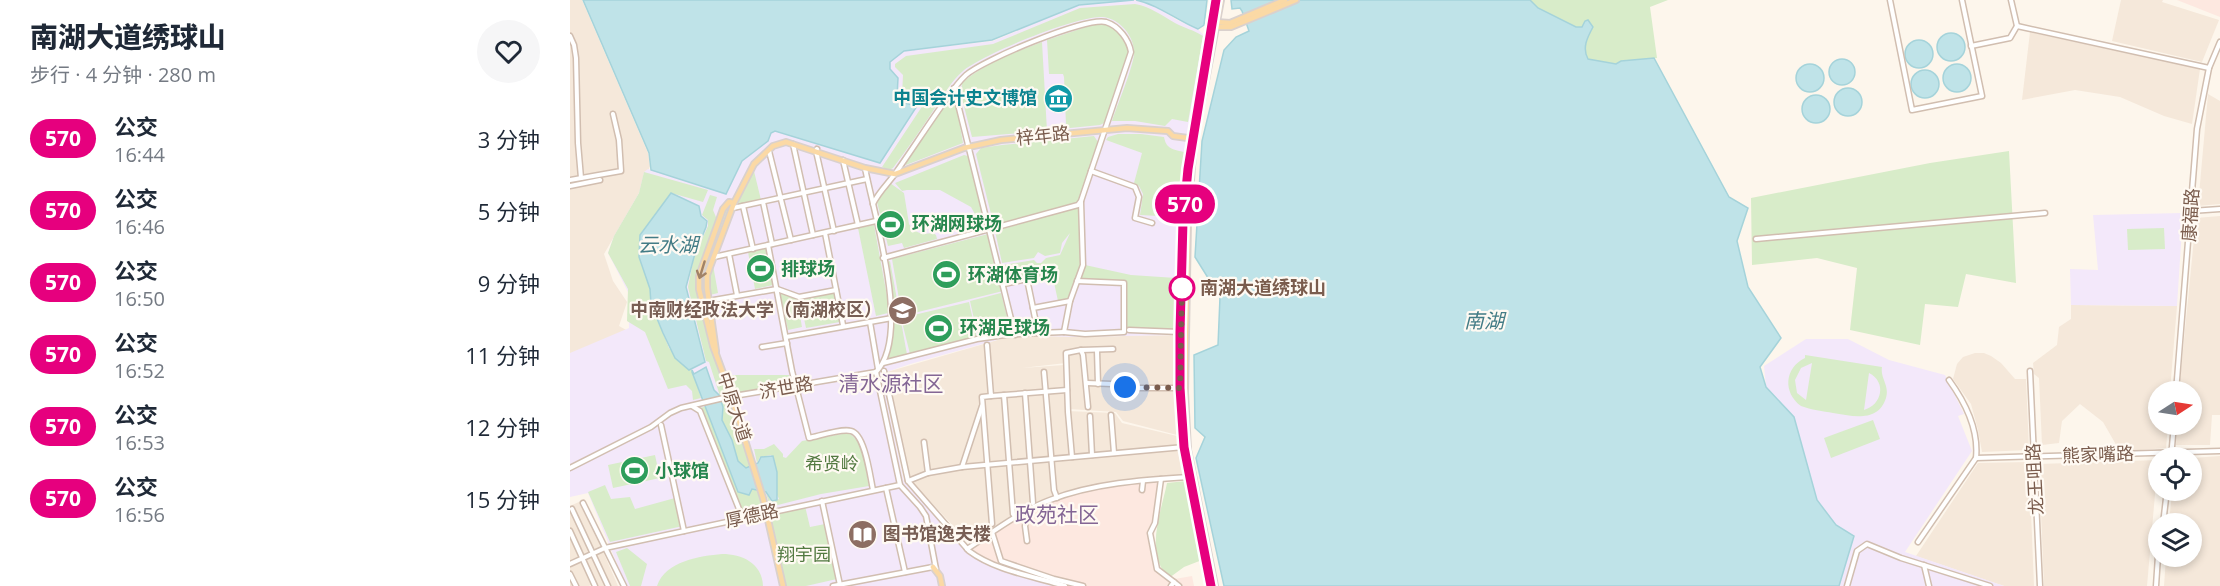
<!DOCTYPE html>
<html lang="zh">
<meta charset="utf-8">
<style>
:root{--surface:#fff;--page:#f6f6f7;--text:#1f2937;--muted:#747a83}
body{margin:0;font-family:"Open Sans","Noto Sans SC",sans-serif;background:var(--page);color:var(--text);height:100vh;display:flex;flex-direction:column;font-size:22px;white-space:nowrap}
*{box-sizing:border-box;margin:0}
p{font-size:20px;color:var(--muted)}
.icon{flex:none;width:33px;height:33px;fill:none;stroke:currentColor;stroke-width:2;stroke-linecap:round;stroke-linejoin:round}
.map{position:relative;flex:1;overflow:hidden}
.panel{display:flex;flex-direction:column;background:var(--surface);width:570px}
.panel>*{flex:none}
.badge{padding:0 12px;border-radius:20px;font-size:21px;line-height:39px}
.needle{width:39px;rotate:78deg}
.fabs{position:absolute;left:1578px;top:381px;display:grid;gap:12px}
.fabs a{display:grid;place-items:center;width:54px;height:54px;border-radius:50%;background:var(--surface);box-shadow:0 3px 9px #0003;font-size:30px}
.you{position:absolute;width:30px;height:30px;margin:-15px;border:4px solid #fff;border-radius:50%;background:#1a73e8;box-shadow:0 0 0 9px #1a73e833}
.map>.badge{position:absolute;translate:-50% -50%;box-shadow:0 0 0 3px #fff}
.round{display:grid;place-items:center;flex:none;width:63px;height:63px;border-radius:32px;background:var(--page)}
.headline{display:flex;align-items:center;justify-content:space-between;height:102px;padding:0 30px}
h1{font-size:28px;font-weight:800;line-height:45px}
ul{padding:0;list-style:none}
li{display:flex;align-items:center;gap:18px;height:72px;padding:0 30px}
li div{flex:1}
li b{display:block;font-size:22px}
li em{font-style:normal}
li .badge{min-width:66px;font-weight:700;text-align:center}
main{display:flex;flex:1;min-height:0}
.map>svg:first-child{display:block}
.residential{fill:#f5e8da}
.commercial{fill:#fde8e0}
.education{fill:#f3e8fa}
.green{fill:#d8ecc9;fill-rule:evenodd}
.water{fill:#bfe3e8;stroke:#a5d3da;stroke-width:1.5}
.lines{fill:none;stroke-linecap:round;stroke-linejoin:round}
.minor-casing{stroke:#d1beb0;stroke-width:7}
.major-casing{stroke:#dad1cd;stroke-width:8}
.minor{stroke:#fff;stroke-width:4}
.major{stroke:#fbd9a5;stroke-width:4.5}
.oneway{stroke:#a18267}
.line-casing{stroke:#fff;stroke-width:14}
.line{stroke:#e6007e;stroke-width:9}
.walk{stroke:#7a5c4d;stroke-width:6;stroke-dasharray:0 10.8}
.stop-dot{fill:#fff;stroke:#e6007e;stroke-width:3}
.labels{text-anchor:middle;stroke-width:4.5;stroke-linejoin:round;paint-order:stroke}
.culture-label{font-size:18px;font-weight:bold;fill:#0d838f;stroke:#fffaf3;text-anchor:end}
.street-label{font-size:18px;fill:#7a5c4d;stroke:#fffaf3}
.leisure-label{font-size:18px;font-weight:bold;fill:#27864d;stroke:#fffaf3;text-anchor:start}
.stop-label{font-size:18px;font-weight:bold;fill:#7a5c4d;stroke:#fffaf3;text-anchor:start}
.education-label{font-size:18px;font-weight:bold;fill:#785e54;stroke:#fffaf3;text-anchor:end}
.park-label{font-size:18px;fill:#537a41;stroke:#fffaf3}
.water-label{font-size:20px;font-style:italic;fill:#437c86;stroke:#fffaf3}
.quarter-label{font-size:21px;fill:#846695;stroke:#fffaf3}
</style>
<main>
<section class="panel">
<div class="headline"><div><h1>南湖大道绣球山</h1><p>步行 · 4 分钟 · 280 m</p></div><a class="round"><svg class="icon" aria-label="heart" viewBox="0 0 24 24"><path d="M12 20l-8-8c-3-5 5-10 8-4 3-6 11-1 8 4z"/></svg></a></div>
<ul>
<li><span class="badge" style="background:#e6007e;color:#fff">570</span><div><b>公交</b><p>16:44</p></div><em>3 分钟</em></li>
<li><span class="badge" style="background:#e6007e;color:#fff">570</span><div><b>公交</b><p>16:46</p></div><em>5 分钟</em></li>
<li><span class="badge" style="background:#e6007e;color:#fff">570</span><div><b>公交</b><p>16:50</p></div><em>9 分钟</em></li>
<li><span class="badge" style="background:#e6007e;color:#fff">570</span><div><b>公交</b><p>16:52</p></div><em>11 分钟</em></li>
<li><span class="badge" style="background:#e6007e;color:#fff">570</span><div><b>公交</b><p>16:53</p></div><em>12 分钟</em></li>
<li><span class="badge" style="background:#e6007e;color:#fff">570</span><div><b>公交</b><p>16:56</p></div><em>15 分钟</em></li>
</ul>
</section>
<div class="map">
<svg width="1650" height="586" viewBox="0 0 1650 586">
<rect width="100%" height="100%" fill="#fdf6ec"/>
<g class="residential">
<polygon points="0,0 12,0 78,153 80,166 69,193 34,254 43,281 57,302 49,326 69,337 0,495 0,185 5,183 0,184"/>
<polygon points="1551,0 1593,0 1592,2 1649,20 1632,62 1542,41"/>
<polygon points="1460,32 1630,69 1622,124 1594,116 1550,97 1505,90 1452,100"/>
<polygon points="1638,94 1650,101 1650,204 1628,206"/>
<polygon points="1650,216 1650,415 1642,415 1640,445 1606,445 1607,425 1622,424 1622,392 1609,391 1626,218"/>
<polygon points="1501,305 1607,306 1600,391 1588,392 1588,424 1598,425 1596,448 1558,451 1548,448 1533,422 1510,404 1492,421 1489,443 1472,445 1469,378 1464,374 1463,363 1487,345 1489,327 1501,319"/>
<polygon points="445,335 503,337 606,335 607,435 553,421 546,412 499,409 496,363 452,368 494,365 497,411 545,413 552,423 607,436 615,477 549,483 400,544 343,483 325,443 310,374"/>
<polygon points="1405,353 1414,353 1421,356 1431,363 1445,379 1456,379 1459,450 1412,452 1408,430 1401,404 1383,379 1387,364 1393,357"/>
<polygon points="1650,456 1650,586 1594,586 1596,557 1622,556 1622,524 1599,523 1602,491 1622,490 1622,458"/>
<polygon points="1588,460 1577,586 1474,586 1469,464"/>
<polygon points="1459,462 1464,586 1434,586 1346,556 1408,463"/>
<polygon points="11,501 48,586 27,586 0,528 0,506"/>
<polygon points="0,535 22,584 19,586 0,586"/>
</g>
<g class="commercial">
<polygon points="1607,0 1650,0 1650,17"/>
<polygon points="591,479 583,545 587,564 599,580 622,576 624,586 505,586 421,561 401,550 400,546 408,545 414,537 445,517 477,501 524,487"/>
</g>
<g class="education">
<polygon points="564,0 587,7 607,20 628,29 636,38 619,134 609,225 606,335 503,337 445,335 340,364 311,374 334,482 399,551 420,563 495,586 56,586 18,493 0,497 0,353 59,328 58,292 38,253 44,236 69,193 74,172 78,169 156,194 172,161 197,141 201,133 205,131 310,163 346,107 331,102 327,97 328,78 320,70 319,62 334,51 423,41 509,5"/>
<polygon points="1613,213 1607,306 1501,305 1500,269 1528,270 1523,215"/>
<polygon points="1236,339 1278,339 1319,360 1375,375 1394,414 1388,416 1402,451 1335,552 1434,586 1269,586 1284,536 1266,525 1247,500 1224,417 1196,387 1194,366"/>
</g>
<g class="green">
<path d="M 960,0 L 1098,0 L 1080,7 L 1087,58 L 1051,61 L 1046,64 L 1018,59 C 1012,48 1017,37 1023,27 L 1015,21 L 1012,27 L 1006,27 L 968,8 Z"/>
<path d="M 565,4 C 581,7 591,15 605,23 C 614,28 624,30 633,36 L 618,122 L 602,119 L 595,126 L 565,121 L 542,121 C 546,108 565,63 564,52 C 564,36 550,19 533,17 C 508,15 413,54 393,71 C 381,81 374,95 365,108 C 352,128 338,148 323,168 L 319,170 L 312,167 L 353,105 L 332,96 L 333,75 L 325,67 L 325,64 L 336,56 L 423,44 L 510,8 Z"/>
<path d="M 533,23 C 547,27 560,40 559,56 L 534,123 L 530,125 L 500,128 L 496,125 L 494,77 L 493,74 L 479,74 L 477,40 L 516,27 Z"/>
<path d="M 472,42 L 477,131 L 402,137 L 391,95 L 392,83 C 415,63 443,53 472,42 Z"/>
<polygon points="381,102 385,104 387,108 393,143 336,165 336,162 376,103"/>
<path d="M 548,134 L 571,134 L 594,137 C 596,149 604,150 615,152 L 607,217 L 570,215 L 573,194 L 569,186 L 564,183 L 572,153 L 536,140 L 538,137 Z"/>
<polygon points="524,136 528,142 507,204 424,226 406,154 411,148 432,145"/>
<polygon points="1439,151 1446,283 1396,274 1388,307 1355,304 1350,345 1280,330 1287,268 1247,258 1182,265 1181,198 1360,163"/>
<polygon points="394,155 398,156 400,159 416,225 415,227 412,227 401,207 370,190 337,190 332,191 325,183"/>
<polygon points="183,167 191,200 165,206"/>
<polygon points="74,172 138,190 133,202 101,193 69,257 80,289 81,304 99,348 109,360 122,370 131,398 123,400 122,391 116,385 98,389 75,332 57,321 58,289 38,253 44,236 69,193"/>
<polygon points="320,183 334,193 339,224 343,230 352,234 363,233 366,235 367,239 334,248 332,243 318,246 306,198"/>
<polygon points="140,195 147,197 143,210 148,222 128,275 143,349 158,394 150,396 139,362 136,361 118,287 124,257 138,226 138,220 132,215"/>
<polygon points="161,204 143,265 148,293 140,295 148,343 142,341 129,286 131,274 156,206"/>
<polygon points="509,207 511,265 500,298 488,301 483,278 460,282 459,277 436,281 433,265 464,260 467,263 471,263 476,258 490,255 500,233 492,243 490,253 475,256 468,252 464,258 432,263 425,231"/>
<polygon points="304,225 319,307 318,313 306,316 288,228"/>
<polygon points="1594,228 1595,249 1558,250 1557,229"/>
<polygon points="418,234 433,291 332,316 322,259"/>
<polygon points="196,248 203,285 185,289 178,252"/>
<path d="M 320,261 L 338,360 L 315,365 C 329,331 323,297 318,262 Z"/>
<polygon points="515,265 561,275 606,278 608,331 556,331 555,281 510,278"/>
<polygon points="210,293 227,299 232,327 218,330"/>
<polygon points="264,293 270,322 236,328 230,300"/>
<polygon points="431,293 441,333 408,337 400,301"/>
<polygon points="399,302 407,338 340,354 331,318"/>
<path d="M 1235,355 L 1312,367 C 1310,378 1320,386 1316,398 C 1308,423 1282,416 1263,413 C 1253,411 1241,410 1231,406 C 1213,393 1214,368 1235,358 ZM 1242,363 L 1236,400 L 1227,393 L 1225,380 L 1231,368 ZM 1299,373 C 1317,382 1312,405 1294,410 Z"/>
<polygon points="159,375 219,375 220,384 165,393"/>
<polygon points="160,399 193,508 172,511 130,408"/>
<polygon points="1303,420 1310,439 1261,458 1254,438"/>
<path d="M 278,433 C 295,441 295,469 299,486 L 251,494 L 200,507 L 196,493 L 201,501 L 209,499 C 201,485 211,469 201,455 L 190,457 L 187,463 L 184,449 L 194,449 L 204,444 L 213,454 L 213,457 L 216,458 L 232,441 Z"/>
<polygon points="85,455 90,478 43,488 38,465"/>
<path d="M 616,481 L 632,560 L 614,567 L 599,578 C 574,553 591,513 597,483 Z"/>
<polygon points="35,485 41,499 60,497 65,509 105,498 113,526 40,542 18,492"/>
<polygon points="235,506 240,527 255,524 267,579 236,586 216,586 211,574 198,514"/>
<polygon points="57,548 77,564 71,586 60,586 46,552"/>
<path d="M 152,554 C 172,554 192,563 193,586 L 87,586 C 95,561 130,556 152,554 Z"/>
</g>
<g class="water">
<polygon points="13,0 564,0 509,5 422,40 334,51 320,62 320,69 328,78 327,97 331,102 347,106 310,163 205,131 201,133 198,141 172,161 156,194 81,170 79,153"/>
<path d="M 566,0 L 637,0 L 634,25 L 628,29 C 606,20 589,5 566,0 Z"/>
<path d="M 661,0 L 960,0 L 968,8 L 1006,27 L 1012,27 L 1015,21 L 1018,20 L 1023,27 C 1017,38 1012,48 1018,59 L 1046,64 L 1051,61 L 1084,58 L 1159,197 L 1178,208 L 1167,241 L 1178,287 L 1211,338 L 1190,367 L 1196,387 L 1224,417 L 1247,500 L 1266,525 L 1284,536 L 1269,586 L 654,586 L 626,458 L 635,437 L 625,428 L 624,355 L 648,345 L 650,297 L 625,257 L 632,141 L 654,50 L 666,37 L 679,31 L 672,11 L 670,8 L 662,9 Z"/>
<circle cx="1381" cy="47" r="14"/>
<circle cx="1349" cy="54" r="14"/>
<circle cx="1272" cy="72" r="13"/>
<circle cx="1387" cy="78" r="14"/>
<circle cx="1240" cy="78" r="14"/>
<circle cx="1355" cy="84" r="14"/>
<circle cx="1278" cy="102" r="14"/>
<circle cx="1246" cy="109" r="14"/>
<polygon points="101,193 129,206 131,216 137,221 136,227 124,257 116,287 135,362 119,370 105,358 93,333 81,304 80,289 69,257 70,235"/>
<polygon points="136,367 144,390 149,395 153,407 152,420 162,440 168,461 176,468 188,463 191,457 203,456 207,472 207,500 202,501 196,492 182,489 179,495 168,492 122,372 122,370 124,374"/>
</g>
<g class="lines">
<defs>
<g id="minor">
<polyline points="1320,0 1342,110 1412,96 1392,0"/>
<polyline points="1447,26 1639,68"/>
<polyline points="0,36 4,45 6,58 8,143 11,178"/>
<polyline points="1401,46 1440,38 1447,26 1441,0"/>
<polyline points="384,88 445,335"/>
<polyline points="223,144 243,235"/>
<polyline points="247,149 246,151 264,231"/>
<polyline points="199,151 221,240"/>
<polyline points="273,160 288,225"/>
<path d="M 295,168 C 304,215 342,335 306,372"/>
<polyline points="0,180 51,171 49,140 43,114"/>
<polyline points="0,186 30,180"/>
<polyline points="193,202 202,244"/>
<path d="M 303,204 C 309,191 319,183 327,171 C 341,151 354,131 368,111 C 377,99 385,85 396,75 C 413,60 515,17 536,22 C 549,26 559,40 561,52 L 521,171"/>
<polyline points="173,206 183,249"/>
<polyline points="163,208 297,179"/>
<polyline points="1621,211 1650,209"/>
<polyline points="255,233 273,325"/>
<polyline points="1186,239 1475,213"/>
<path d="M 198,245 L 222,371 L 239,438 C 249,436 272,428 281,431 C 295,434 300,476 303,490"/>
<polyline points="159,254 167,295"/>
<polyline points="144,257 306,221"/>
<polyline points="313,258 508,205 511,201 521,171 565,187 569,197 565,218 582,223"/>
<polyline points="434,284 457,279 463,308"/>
<polyline points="138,301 207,289 229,297 266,290"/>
<polyline points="500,301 494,332 515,334 554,332 554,283 507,281"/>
<polyline points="300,322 308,369"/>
<polyline points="559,330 610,332"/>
<polyline points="468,333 494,332"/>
<polyline points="216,337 322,318"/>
<polyline points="417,345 421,396 434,395 443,514 445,517"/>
<polyline points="192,347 217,343"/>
<polyline points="511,350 543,349"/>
<polyline points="527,351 528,384"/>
<polyline points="313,363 407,339 435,335 468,333 463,308 500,301 513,265 511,202"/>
<path d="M 314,371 L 338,481 L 399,551 C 426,571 463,576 495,586"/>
<polyline points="1460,371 1470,586"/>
<polyline points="306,372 330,485 350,507 356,516 366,569"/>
<polyline points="474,372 484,490 487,498"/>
<polyline points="517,383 542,384 568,388 610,388"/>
<polyline points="1606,392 1627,129 1639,68 1650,42"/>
<polyline points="455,393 463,503"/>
<polyline points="434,395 497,390"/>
<polyline points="421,396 412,397 422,524"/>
<polyline points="122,406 130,411 173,519"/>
<polyline points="541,415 544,453"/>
<polyline points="520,416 522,455"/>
<polyline points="91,425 114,531"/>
<polyline points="354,442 358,473"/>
<polyline points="502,457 498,412 496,353 511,350 513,355 518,407"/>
<polyline points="1406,458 1650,451"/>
<polyline points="1601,458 1604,424"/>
<polyline points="392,467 412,406"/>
<polyline points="0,468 81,427 100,413 111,408 158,397 306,372"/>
<polyline points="591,479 585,523 580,533 587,569 604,582 601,586"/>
<polyline points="338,481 358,473 392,467 614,447"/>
<polyline points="316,488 335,572"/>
<polyline points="572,490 573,481"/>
<polyline points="252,501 270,585"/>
<polyline points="13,503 54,586"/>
<polyline points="2,509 38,586"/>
<polyline points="1593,524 1597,490"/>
<polyline points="0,531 25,586"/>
<polyline points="422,532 431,561 484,579 513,586"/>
<polyline points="457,541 455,526 458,511"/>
<path d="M 1348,542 L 1406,458 C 1409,429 1395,402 1379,380"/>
<path d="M 397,549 C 423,532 450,511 480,500 C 524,483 572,480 619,477"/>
<polyline points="0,564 35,548 330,485"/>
<polyline points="1354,565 1359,586"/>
<polyline points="0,574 6,586"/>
<polyline points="604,582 609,586"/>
<polyline points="263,586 363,567"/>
<polyline points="1277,586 1287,551 1297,544 1331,558 1420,586"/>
<polyline points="1586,586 1588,556"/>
</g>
<g id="major">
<polyline points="646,22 660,23 715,0"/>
<polyline points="645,27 661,27 726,0"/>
<polyline points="164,203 159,202 153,209 129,276 129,289 143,346 160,392 193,498 213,586"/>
<polyline points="146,351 137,288 137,275 164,203 184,164 203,146 216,142 295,168 325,174 394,148 431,140 557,128 598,131 603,136 625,139"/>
<polyline points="363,567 370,576 372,586"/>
<polyline points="641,586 614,447 610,392 610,332 613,221 618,169 646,0"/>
<polyline points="645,586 618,450 615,393 618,221 622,166 625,139 651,0"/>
</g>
</defs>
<use href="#minor" class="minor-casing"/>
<use href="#major" class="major-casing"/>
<use href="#minor" class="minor"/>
<use href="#major" class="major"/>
</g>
<defs><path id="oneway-shaft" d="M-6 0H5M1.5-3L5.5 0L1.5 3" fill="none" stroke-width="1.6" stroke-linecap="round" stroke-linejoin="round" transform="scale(1.5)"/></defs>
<use class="oneway" href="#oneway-shaft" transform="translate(132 270) rotate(107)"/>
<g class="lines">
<defs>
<polyline id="line" points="641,586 614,447 610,388 610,332 613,221 618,169 646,0"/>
</defs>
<use href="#line" class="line-casing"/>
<use href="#line" class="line"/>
<polyline class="walk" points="555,387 610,388 612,288"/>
</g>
<defs>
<symbol id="museum-disc" viewBox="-11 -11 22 22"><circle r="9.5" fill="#0f9aa8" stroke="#fffaf3"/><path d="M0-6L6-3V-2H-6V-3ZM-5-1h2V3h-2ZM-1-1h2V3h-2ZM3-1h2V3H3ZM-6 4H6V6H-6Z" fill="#fff"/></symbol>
<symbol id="stadium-disc" viewBox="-11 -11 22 22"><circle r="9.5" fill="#2e9e5b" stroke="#fffaf3"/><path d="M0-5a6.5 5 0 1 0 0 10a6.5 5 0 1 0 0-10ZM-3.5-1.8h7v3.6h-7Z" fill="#fff"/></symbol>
<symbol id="university-disc" viewBox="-11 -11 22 22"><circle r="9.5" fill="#8d6e63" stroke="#fffaf3"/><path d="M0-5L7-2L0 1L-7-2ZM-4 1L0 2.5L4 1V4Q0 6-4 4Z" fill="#fff"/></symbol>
<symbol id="library-disc" viewBox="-11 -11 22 22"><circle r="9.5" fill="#8d6e63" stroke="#fffaf3"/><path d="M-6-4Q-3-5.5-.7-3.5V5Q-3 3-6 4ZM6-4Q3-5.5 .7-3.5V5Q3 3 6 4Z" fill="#fff"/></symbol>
</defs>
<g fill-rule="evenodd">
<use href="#museum-disc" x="472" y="82" width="33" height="33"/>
<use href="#stadium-disc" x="304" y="208" width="33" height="33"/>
<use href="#stadium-disc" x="174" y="252" width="33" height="33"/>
<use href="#stadium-disc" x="360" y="258" width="33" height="33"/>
<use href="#university-disc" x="316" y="294" width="33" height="33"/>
<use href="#stadium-disc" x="352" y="312" width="33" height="33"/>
<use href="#stadium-disc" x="48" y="454" width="33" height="33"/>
<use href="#library-disc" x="276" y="518" width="33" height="33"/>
</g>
<circle class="stop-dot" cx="612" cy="288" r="12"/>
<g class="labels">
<g class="culture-label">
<text x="467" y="104">中国会计史文博馆</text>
</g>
<g class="street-label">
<text transform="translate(473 136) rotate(-6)" y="6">梓年路</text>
<text transform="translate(1621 215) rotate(-86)" y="6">康福路</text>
<text transform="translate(216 388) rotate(-10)" y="6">济世路</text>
<text transform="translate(164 407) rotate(72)" y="6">中原大道</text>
<text transform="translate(1528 455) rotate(-2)" y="6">熊家嘴路</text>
<text transform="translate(1465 479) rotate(-93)" y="6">龙王咀路</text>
<text transform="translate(182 516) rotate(-12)" y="6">厚德路</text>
</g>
<g class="leisure-label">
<text x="342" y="230">环湖网球场</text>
<text x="211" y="275">排球场</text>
<text x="398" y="281">环湖体育场</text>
<text x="390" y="334">环湖足球场</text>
<text x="85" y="477">小球馆</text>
</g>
<g class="stop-label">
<text x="630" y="294">南湖大道绣球山</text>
</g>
<g class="education-label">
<text x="312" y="316">中南财经政法大学（南湖校区）</text>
<text x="313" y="540" text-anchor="start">图书馆逸夫楼</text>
</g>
<g class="park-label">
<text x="262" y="470">希贤岭</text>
<text x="234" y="561">翔宇园</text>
</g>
<g class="water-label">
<text x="98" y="252">云水湖</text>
<text x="914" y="328">南湖</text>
</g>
<g class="quarter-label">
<text x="321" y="391">清水源社区</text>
<text x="487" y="522">政苑社区</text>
</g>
</g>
</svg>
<div class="fabs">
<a><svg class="needle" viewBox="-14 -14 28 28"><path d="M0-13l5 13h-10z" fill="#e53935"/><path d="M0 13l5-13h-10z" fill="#747a83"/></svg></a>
<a><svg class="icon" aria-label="locate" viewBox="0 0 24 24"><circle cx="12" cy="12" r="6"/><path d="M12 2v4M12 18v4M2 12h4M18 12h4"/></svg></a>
<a><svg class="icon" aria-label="layers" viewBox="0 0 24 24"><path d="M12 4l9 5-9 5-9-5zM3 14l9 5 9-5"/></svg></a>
</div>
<div class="you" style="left:555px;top:387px"></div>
<b class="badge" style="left:615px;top:204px;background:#e6007e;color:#fff">570</b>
</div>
</main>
